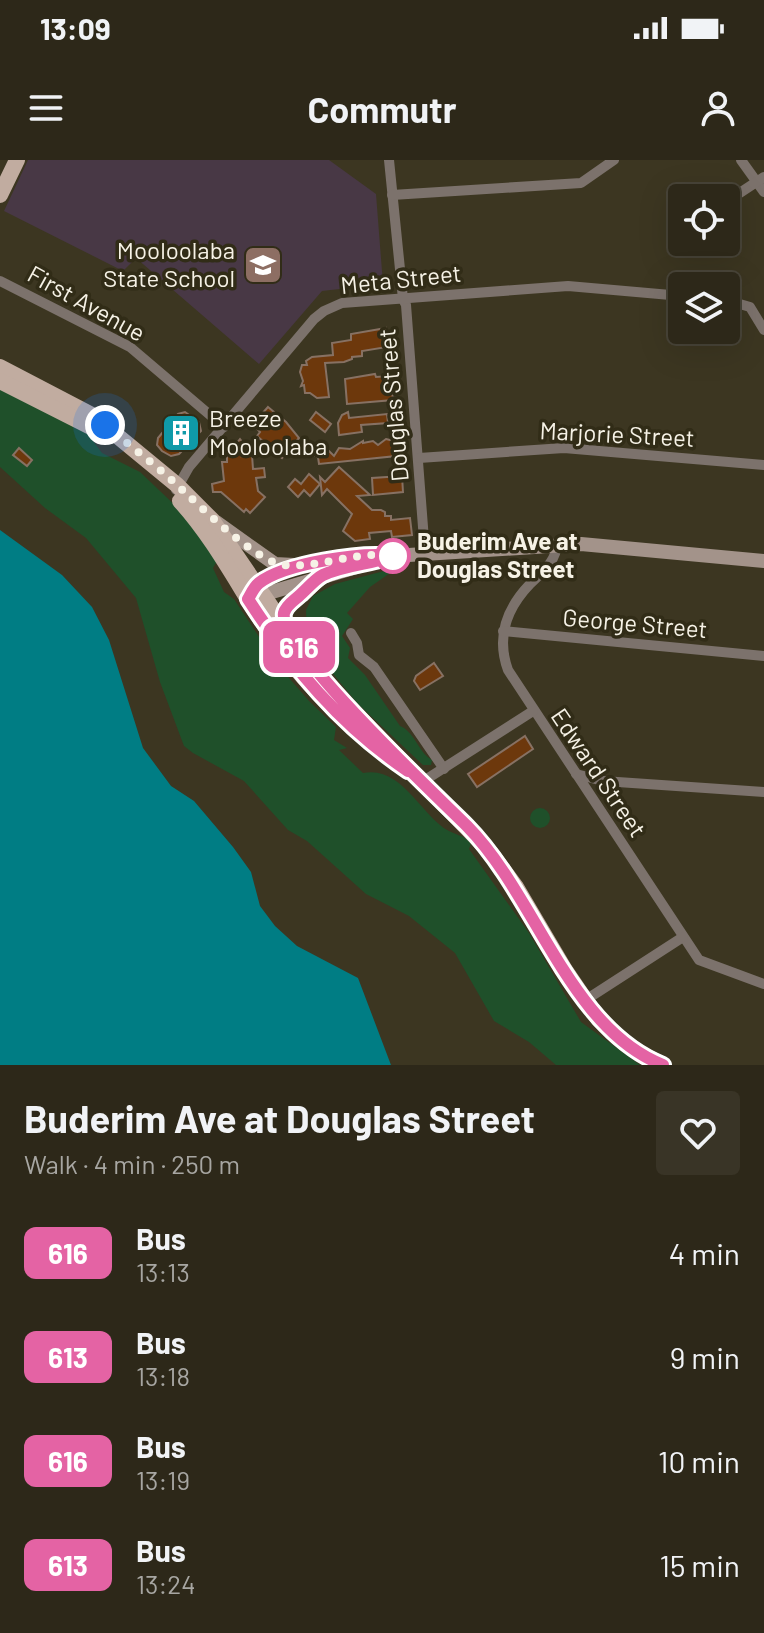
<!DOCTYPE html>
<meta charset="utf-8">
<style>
:root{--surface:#2d2819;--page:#393426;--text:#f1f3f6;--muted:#a7a6a2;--line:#484438}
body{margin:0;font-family:Barlow,sans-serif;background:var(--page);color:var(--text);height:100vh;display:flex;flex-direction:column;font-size:30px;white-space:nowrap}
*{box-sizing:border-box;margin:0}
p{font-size:26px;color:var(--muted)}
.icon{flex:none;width:44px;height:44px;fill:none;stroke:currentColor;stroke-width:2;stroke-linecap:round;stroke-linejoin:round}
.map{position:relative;height:905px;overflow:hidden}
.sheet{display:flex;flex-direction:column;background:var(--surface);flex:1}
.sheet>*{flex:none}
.badge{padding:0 16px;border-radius:12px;font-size:28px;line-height:52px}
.tools{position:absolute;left:668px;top:24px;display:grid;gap:16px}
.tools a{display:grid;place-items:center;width:72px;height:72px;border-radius:8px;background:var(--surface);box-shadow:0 8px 32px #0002,0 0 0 2px var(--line);font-size:40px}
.you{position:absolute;width:40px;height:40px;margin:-20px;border:6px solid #fff;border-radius:50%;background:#1a73e8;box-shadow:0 0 0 12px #1a73e833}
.map>.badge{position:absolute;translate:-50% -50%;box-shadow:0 0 0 4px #fff}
.round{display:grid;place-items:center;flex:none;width:84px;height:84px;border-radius:8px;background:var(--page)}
.overview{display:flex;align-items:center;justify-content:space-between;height:136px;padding:0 24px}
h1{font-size:38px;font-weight:700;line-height:60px}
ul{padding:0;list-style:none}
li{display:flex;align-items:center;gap:24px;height:104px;padding:0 24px}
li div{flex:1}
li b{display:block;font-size:30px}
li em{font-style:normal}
li .badge{min-width:88px;font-weight:700;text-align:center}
.status{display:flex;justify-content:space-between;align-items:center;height:56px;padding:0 40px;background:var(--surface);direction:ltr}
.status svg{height:22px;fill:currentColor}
header{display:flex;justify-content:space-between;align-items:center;height:104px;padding:0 24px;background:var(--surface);font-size:36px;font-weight:700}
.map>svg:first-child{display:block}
.education{fill:#483845}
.green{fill:#1f502a}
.water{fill:#007d84}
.building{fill:#6d380c;stroke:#877163;stroke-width:2}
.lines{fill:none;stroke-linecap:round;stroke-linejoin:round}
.street{stroke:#7c726c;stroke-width:10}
.secondary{stroke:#a3938a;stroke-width:14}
.primary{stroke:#c1aca0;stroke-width:16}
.line-casing{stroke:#fff;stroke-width:18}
.line{stroke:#e463a4;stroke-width:12}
.walk{stroke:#f6f2e6;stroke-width:8;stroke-dasharray:0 14.4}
.stop-dot{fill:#fff;stroke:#e463a4;stroke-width:4}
.labels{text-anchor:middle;stroke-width:7;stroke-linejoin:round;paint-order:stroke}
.poi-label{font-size:24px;fill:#f6f2e6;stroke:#312c17;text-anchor:end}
.street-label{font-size:24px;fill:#f6f2e6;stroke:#312c17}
.stop-label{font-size:24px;font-weight:bold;fill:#f6f2e6;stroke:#312c17;text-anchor:start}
</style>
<div class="status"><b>13:09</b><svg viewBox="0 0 49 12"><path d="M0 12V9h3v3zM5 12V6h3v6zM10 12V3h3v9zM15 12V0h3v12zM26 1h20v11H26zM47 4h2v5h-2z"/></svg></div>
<header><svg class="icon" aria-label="menu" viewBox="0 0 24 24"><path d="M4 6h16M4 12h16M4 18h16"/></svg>Commutr<svg class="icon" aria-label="person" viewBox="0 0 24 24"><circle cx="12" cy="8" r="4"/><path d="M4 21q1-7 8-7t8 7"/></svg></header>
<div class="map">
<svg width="764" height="905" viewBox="0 0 764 905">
<rect width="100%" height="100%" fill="#3c3621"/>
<polygon class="education" points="28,0 329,0 376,34 383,124 322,131 259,204 136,98 123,111 4,51"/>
<g class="green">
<path d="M 0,227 L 82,266 L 102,293 L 140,312 L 180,350 L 217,401 L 213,408 L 224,432 L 234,439 L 277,504 L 309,541 L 336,567 L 334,580 L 347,588 L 339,590 L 363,613 C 402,605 421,656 449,671 C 458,676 464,675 471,683 L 469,689 L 529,773 L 581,862 L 640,905 L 556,905 L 529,882 L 494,861 L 455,793 L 409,756 L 366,734 L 307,681 L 288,670 L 244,621 L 193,593 L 184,586 L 160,522 L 136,438 L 86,378 L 45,348 L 0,307 Z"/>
<path d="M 384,411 L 393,411 L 370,427 L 347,453 L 353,459 L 342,476 L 350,488 L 348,498 L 365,515 L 400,566 C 415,572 418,592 432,600 L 431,605 L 423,605 L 357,543 L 307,482 L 306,450 L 313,436 L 335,424 Z"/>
<circle cx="540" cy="658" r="10"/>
</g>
<polygon class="water" points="0,370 62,415 92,447 109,480 143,588 171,626 194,641 233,687 251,712 260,746 275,766 297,786 358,818 391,905 0,905"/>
<g class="building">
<polygon points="386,168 387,187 362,191 362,196 352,197 352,199 344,202 325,203 329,237 317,238 310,233 305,233 304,225 301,226 303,221 300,212 302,205 307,205 306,201 312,197 333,195 332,183 351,180 351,174"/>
<polygon points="375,214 376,217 390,216 393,240 347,244 345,219"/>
<polygon points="268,247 286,262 299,278 282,298 257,276 260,272 253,264"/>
<polygon points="185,252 199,262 201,271 179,294 171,296 162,291 157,285 158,278 178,254"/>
<polygon points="316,252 331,264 325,272 310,260"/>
<polygon points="348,252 349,258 387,254 388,263 361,265 362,272 339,275 338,263 342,255"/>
<polygon points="240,279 247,288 242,296 252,295 253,309 264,308 265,317 256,318 258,331 265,337 250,353 246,349 244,352 221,332 213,332 212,324 224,321 222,302 227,302 227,295"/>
<polygon points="386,279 394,281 396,296 319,304 318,297 314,295 318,291 328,290 334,296 339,288 350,289 363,281 363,283 373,281 378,285"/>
<polygon points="19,288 32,300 27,306 13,295"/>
<polygon points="339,307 370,335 357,336 372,350 381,350 385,352 385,356 391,356 391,360 410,358 412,375 392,377 391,371 369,373 370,379 355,381 343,371 352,354 327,329 322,335 320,317 325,322"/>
<polygon points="309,314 320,324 310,336 304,330 298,337 288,327 295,319 301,324"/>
<polygon points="402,316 403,332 373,335 372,318"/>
<polygon points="434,503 443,516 420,530 414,521 416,516"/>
<polygon points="525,576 533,589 477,627 468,614"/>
</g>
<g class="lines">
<g class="street">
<polyline points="389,0 403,139 406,145 425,393"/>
<polyline points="741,0 764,32"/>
<polyline points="392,35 581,23 614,0"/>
<polyline points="726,42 764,17"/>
<polyline points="0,121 130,187 224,267"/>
<polyline points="726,140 750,147 764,170"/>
<polyline points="419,298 564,288 764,305"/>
<polyline points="176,330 189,307 314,159 324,151 342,143 568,126 682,136"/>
<path d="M 557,384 C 556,402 542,412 530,424 C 507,448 496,477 508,510 L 699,800 L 764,824"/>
<polyline points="503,471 764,496"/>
<polyline points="351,473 357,483 359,495 374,507 444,609"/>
<polyline points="576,614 603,621 764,632"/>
<polyline points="422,622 533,551"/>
<polyline points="584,841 683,777"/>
</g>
<g class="secondary">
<polyline points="216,362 275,404 294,405"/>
<path d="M 251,435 C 271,401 343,398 380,394 L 393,396 L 581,384 L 764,401"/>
<polyline points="255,437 370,403"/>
</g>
<g class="primary">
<polyline points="0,35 17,0"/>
<polyline points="0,207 92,255 177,325 212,360 287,470 329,526 490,692 516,727 565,810 599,860 634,890 663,905"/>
<polyline points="0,221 95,269"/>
<path d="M 180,341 C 220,385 245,440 280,488 C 306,524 339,556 373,584"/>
<polyline points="286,469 284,454 288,446 322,416"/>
</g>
</g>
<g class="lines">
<defs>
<path id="line" d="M 408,611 C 340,565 292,507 248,439 C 251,434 254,427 259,423 C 285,403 361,392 393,396 C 371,404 344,405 323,415 C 315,419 307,429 300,435 C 295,440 286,445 284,453 C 277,487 437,636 467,666 C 537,737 569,868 663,905"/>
</defs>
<use href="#line" class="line-casing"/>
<use href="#line" class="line"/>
<path class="walk" d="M 105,265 C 128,284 153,303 176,324 C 198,344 255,401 283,405 C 318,409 356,390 393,396"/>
</g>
<defs>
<symbol id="school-square" viewBox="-11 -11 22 22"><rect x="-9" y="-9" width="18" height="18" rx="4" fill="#8d6e63" stroke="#312c17"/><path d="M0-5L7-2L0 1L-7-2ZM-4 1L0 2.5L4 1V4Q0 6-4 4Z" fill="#fff"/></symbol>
<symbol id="building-square" viewBox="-11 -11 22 22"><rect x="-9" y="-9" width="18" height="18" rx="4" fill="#0f9aa8" stroke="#312c17"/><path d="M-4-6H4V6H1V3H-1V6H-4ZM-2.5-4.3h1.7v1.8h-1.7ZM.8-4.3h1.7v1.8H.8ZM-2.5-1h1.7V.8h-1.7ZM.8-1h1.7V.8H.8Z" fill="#fff"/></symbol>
</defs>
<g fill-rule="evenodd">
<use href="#school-square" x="241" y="83" width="44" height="44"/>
<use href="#building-square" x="159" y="251" width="44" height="44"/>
</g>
<circle class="stop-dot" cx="393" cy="396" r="16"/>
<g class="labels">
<g class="poi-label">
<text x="235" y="99">Mooloolaba<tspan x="235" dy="28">State School</tspan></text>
<text x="209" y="267" text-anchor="start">Breeze<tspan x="209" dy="28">Mooloolaba</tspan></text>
</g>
<g class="street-label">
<text transform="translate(401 120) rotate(-6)" y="8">Meta Street</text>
<text transform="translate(86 144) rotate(29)" y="8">First Avenue</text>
<text transform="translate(394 245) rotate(-95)" y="8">Douglas Street</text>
<text transform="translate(617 275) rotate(3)" y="8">Marjorie Street</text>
<text transform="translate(635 464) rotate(5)" y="8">George Street</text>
<text transform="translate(598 613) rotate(56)" y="8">Edward Street</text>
</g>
<g class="stop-label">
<text x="417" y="390">Buderim Ave at<tspan x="417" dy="28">Douglas Street</tspan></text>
</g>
</g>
</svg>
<div class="tools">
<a><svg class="icon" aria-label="locate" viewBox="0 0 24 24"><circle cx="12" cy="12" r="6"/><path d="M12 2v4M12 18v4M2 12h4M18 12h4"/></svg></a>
<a><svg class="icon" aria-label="layers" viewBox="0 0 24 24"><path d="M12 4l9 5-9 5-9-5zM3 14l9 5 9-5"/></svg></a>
</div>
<div class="you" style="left:105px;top:265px"></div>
<b class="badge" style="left:299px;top:487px;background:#e463a4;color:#fff">616</b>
</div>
<section class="sheet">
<div class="overview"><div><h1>Buderim Ave at Douglas Street</h1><p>Walk · 4 min · 250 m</p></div><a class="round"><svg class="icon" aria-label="heart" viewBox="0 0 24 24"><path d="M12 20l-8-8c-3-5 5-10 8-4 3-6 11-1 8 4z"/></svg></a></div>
<ul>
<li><span class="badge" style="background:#e463a4;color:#fff">616</span><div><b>Bus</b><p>13:13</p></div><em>4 min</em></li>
<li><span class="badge" style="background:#e463a4;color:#fff">613</span><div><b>Bus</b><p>13:18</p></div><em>9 min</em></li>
<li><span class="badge" style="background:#e463a4;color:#fff">616</span><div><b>Bus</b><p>13:19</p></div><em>10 min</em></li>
<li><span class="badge" style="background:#e463a4;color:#fff">613</span><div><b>Bus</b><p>13:24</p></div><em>15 min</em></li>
</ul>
</section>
